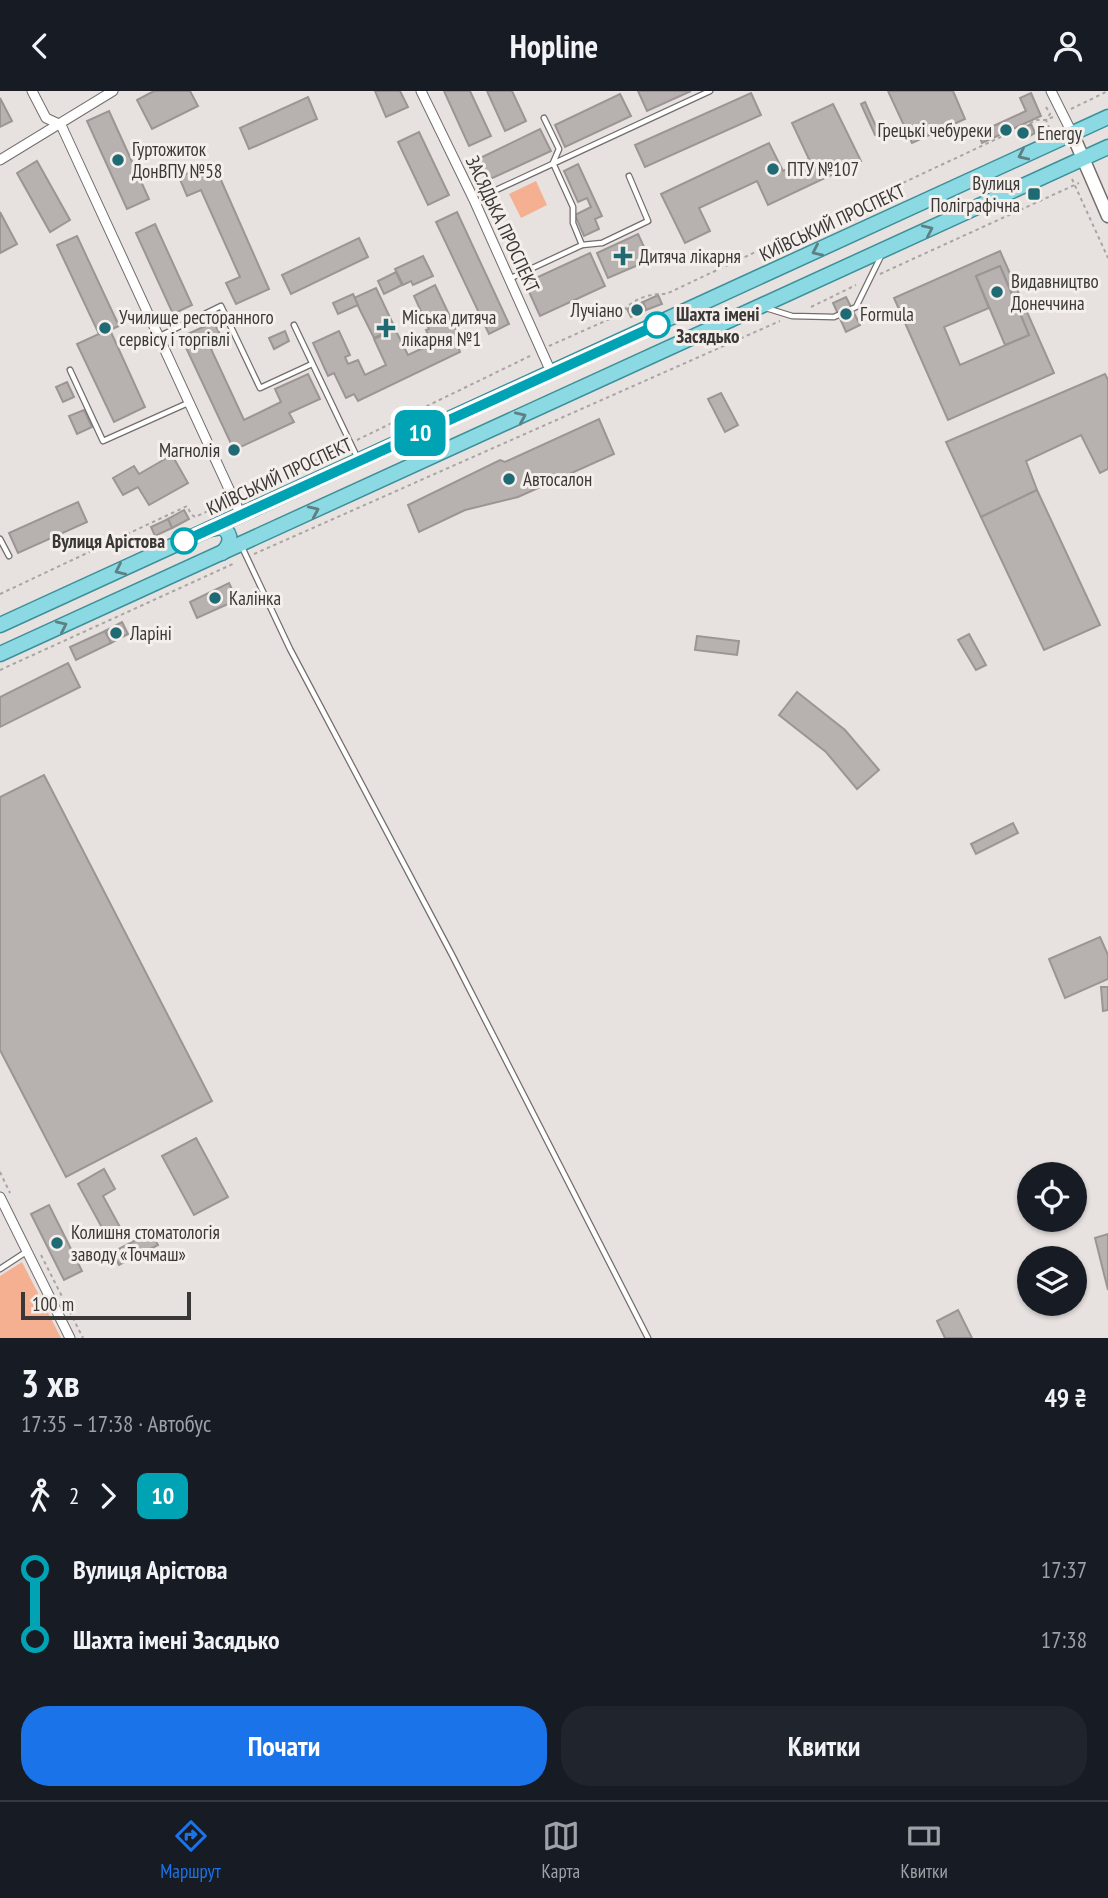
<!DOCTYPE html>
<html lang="uk">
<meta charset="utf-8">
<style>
:root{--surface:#171b24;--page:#20242c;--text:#f1f3f6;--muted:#9ea1a6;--line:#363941;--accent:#1a73e8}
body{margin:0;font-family:"PT Sans Narrow",sans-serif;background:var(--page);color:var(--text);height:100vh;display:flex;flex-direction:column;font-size:26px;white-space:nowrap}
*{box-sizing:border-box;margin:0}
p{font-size:23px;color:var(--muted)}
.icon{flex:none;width:38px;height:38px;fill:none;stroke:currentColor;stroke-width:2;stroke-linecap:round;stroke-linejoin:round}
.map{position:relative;height:1247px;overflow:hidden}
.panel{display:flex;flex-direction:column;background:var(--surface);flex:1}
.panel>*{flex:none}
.badge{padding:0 14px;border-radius:10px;font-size:24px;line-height:46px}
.buttons{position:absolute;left:1017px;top:1071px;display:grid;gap:14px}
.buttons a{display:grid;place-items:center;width:70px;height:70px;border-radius:50%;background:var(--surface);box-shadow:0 2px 5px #0004;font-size:35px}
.scale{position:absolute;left:21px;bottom:18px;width:170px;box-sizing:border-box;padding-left:7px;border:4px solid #3a3837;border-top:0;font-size:19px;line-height:24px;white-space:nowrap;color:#3a3837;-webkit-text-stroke:5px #f5efec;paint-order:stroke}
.map>.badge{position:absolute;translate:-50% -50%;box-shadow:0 0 0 4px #fff}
.legs{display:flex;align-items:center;gap:10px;height:77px;padding:0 21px;font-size:23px}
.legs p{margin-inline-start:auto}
.headline{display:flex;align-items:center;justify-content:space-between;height:119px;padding:0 21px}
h1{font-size:38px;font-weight:700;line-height:52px}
.primary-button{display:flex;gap:14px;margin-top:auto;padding:14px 21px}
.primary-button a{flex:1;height:80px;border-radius:28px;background:var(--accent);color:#fff;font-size:28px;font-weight:700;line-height:80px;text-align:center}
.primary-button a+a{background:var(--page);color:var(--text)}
ul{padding:0 21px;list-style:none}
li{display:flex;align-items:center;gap:24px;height:70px;font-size:26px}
li i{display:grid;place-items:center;width:10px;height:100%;margin:0 9px;background:currentColor}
li i::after{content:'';width:18px;height:18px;margin:-9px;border:5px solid;border-radius:50%;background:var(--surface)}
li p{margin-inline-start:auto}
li:first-child i{background:linear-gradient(#0000 50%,currentColor 0)}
li:last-child i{background:linear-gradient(currentColor 50%,#0000 0)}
header{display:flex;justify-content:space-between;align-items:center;height:91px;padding:0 21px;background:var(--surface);font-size:32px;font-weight:700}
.menu{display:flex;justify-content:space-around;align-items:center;height:98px;border-top:2px solid var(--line);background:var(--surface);font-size:19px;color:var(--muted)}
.menu a{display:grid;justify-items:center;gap:4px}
.menu .on{color:var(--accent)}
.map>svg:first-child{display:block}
.green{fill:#f5b092}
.building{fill:#b7b1af;stroke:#9b9593;stroke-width:2;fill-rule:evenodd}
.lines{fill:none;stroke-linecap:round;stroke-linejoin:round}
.lane-casing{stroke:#736e6c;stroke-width:7}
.street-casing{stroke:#736e6c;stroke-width:11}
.secondary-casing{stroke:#736e6c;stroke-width:15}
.primary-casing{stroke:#3d909a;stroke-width:17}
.path{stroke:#a9a5a3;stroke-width:2;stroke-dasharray:3.5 3.5;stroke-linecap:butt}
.lane{stroke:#fff;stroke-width:4.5}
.street{stroke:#fff;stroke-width:9}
.secondary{stroke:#fff;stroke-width:12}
.primary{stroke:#8bd9e2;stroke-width:14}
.oneway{stroke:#5e8084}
.line-1-casing{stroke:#fff;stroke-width:16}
.line-1{stroke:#00a3b4;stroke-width:10}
.poi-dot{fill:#1f6a73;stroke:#f5efec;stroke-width:2.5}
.stop-1-dot{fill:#fff;stroke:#00a3b4;stroke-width:3.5}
.labels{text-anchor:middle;stroke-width:6;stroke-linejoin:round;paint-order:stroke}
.poi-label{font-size:19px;fill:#3a3837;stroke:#f5efec;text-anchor:start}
.street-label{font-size:19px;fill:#3a3837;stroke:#f5efec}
.stop-label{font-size:19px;font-weight:bold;fill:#3a3837;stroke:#f5efec;text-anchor:start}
</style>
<header><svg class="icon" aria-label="back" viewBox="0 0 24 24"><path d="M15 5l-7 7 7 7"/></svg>Hopline<svg class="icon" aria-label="person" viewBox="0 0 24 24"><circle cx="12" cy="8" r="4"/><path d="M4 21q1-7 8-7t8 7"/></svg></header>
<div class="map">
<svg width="1108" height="1247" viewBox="0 0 1108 1247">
<rect width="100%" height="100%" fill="#e7e2df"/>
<g class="green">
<polygon points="536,90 547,114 521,127 509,103"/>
<polygon points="22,1171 61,1247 0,1247 0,1185"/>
</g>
<g class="building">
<polygon points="154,0 190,0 198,15 152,38 137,9"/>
<polygon points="375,0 400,0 408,16 386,26"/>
<polygon points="444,0 470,0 491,45 469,55"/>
<polygon points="487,0 512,0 526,30 505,40"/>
<polygon points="638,0 691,0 647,20"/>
<polygon points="888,0 953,0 965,28 912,52"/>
<polygon points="751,2 761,24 645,76 635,54"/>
<polygon points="1031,2 1041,25 982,52 978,42 1026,20 1020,7"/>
<polygon points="620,3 631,25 565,56 555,34"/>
<polygon points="308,6 317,28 249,58 240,37"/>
<polygon points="0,7 12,30 0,36"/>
<polygon points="865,11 879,42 875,44 861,13"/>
<polygon points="833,13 861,70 768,114 757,90 699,117 710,140 685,152 661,103 769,52 783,80 809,68 792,32"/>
<polygon points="109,20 149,108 127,118 87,30"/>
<polygon points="1031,33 1035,42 1024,48 1020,39"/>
<polygon points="540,38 551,60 486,90 476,69"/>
<polygon points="419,41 449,104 428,114 398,51"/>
<polygon points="37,70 70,129 50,141 17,82"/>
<polygon points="213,71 269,198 236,213 226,192 240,186 201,99 187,105 179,86"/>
<polygon points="578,73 602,125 595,128 599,138 584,145 575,124 591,116 587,107 578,111 564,80"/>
<polygon points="0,121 17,153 0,162"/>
<polygon points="457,121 509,233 489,243 436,131"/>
<polygon points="155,133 192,214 173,223 136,142"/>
<polygon points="638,143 650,169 608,187 597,162"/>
<polygon points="77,145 119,235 110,239 145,316 114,331 77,253 99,243 57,154"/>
<polygon points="359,147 368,166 291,203 282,184"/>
<path d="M 1000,160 L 1054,282 L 948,329 L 894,207 ZM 1000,175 L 1029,244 L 960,274 L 944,236 L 989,217 L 976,185 Z"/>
<polygon points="590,162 605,195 540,225 525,192"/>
<polygon points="423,165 433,185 413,194 411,190 403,194 395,178"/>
<polygon points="1000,175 1029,244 1005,254 976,185"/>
<polygon points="396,181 402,194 384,203 378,190"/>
<polygon points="435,194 463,253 458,255 460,261 358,310 354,303 346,307 334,282 328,285 313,252 339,240 350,264 345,266 348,273 358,269 365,284 386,274 374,248 395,238 408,264 432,253 426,239 429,238 414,205"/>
<polygon points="376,197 395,237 374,247 354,207"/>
<polygon points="353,203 358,214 338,223 333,212"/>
<polygon points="658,204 662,213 646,219 643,211"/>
<polygon points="846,206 860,234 846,241 833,212"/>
<polygon points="643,211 646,219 631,226 627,218"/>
<polygon points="214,231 224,252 211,258 244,329 281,311 275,298 308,283 320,308 289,322 294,331 234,359 181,246"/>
<polygon points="285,240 289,250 274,258 269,247"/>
<polygon points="1105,283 1108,289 1108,378 1100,382 1081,344 1026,370 1037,399 981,426 946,351"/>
<polygon points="67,291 74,306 63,311 56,296"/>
<polygon points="721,302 738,334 725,341 708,308"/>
<polygon points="84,319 92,336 77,343 69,325"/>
<polygon points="599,328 614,363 518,406 465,419 419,441 408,414 500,369 505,371"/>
<polygon points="172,364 188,392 149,414 138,396 123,404 113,387 134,375 139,383"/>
<polygon points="1037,399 1100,534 1044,559 981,426"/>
<polygon points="78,411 87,431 18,462 9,442"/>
<polygon points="184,419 189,428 172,437 168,428"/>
<polygon points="168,428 172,437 155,445 151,436"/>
<polygon points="229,492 237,509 197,527 190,511"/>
<polygon points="122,531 128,543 111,552 105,540"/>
<polygon points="105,540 111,552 76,569 70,556"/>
<polygon points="969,543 986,574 976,579 958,549"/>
<polygon points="697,545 739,550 737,564 695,559"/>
<polygon points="68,572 80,596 0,636 0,606"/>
<polygon points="797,601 845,639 879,679 857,698 826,661 779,624"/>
<polygon points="44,684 212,1010 66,1086 0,959 0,706"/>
<polygon points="1013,732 1018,742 976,763 971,753"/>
<polygon points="1100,846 1108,864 1108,888 1065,907 1049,868"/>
<polygon points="1101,896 1108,896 1108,919 1103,920"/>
<polygon points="196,1047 228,1106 194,1124 162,1065"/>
<polygon points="104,1078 115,1098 103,1105 120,1136 106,1144 78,1093"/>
<polygon points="49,1114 82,1180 64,1189 31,1123"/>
<polygon points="151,1141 158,1154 119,1174 113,1161"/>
<polygon points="1108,1143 1108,1199 1095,1147"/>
<polygon points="958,1219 972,1247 945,1247 937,1230"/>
</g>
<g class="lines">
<defs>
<g id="lane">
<polyline points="494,100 710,0"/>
<polyline points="582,154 602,152 648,130 629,85"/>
<polyline points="509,188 582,154 573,132 573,116 553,72 559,58 544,27"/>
<polyline points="766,217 792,225 834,226 856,216 882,163"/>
<polyline points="294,234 358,368"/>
<polyline points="158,246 221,215 260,297 312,273"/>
<polyline points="70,279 103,350 188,312"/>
<polyline points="0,448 9,465"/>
<polyline points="241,454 290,558 451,862 648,1247"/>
<polyline points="0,1178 26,1161"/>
</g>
<g id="street">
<polyline points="32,0 46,27 61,34 241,424"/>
<polyline points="421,0 474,109 551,281"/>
<polyline points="1051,0 1072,42"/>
<polyline points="0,69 113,0"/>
<polyline points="0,1106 70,1247"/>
</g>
<polyline id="secondary" points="1072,42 1108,125"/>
<g id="primary">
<path d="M 211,438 L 222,436 C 233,444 231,453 222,462"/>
<polyline points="0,534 1108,26"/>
<polyline points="0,563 1108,56"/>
</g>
</defs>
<use href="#lane" class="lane-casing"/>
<use href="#street" class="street-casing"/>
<use href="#secondary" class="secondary-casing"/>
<use href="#primary" class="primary-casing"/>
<g class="path">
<polyline points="1046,16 1050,23 1046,29 1050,39"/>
<polyline points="1071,18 1108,0"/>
<polyline points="1072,88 1108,167"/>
<polyline points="880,183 1079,92"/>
<polyline points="811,216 856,194"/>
<path d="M 549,255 L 621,223 C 630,209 649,202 666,203 L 1037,29 L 1046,29 L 1053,26"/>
<polyline points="357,349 532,264"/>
<polyline points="246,403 343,356"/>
<polyline points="254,463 780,230"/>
<polyline points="0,503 187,415 191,423 195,426 208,420"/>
<polyline points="0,579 235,472"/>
<polyline points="0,1081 10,1102"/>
<polyline points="41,1164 83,1247"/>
</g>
<use href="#lane" class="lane"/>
<use href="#street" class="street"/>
<use href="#secondary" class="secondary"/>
<use href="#primary" class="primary"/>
</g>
<defs><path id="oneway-chevron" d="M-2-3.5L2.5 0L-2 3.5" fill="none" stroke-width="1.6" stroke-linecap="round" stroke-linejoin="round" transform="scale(1.75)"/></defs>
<g class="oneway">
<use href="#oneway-chevron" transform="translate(1023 64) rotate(155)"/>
<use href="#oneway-chevron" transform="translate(928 139) rotate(-25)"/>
<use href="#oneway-chevron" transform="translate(817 160) rotate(155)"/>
<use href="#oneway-chevron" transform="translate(521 326) rotate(-24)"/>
<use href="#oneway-chevron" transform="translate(314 420) rotate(-24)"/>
<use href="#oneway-chevron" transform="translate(120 479) rotate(155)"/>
<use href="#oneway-chevron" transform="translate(62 535) rotate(-25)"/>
</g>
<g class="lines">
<defs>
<polyline id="line-1" points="184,450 657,234"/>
</defs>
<use href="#line-1" class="line-1-casing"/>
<use href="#line-1" class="line-1"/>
</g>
<g class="poi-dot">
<circle cx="1006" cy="39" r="7"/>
<circle cx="1023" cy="42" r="7"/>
<circle cx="118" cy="69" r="7"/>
<circle cx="773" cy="78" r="7"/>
<rect x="1027" y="96" width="14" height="14" rx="3.5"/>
<path d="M619.5 154.5h7v7h7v7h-7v7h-7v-7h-7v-7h7z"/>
<circle cx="997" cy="201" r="7"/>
<circle cx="637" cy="219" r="7"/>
<circle cx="846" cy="223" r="7"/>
<circle cx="105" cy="237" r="7"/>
<path d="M382.5 226.5h7v7h7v7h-7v7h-7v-7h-7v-7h7z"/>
<circle cx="234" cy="359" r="7"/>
<circle cx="509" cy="388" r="7"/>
<circle cx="215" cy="507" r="7"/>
<circle cx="116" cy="542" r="7"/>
<circle cx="57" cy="1152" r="7"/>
</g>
<g class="stop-1-dot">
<circle cx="657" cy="234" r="12"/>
<circle cx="184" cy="450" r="12"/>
</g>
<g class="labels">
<g class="poi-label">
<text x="992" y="46" text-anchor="end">Грецькі чебуреки</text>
<text x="1037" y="49">Energy</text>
<text x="132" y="65">Гуртожиток<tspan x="132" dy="22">ДонВПУ №58</tspan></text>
<text x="787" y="85">ПТУ №107</text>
<text x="1020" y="99" text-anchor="end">Вулиця<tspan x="1020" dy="22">Поліграфічна</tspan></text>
<text x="639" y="172">Дитяча лікарня</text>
<text x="1011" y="197">Видавництво<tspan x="1011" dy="22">Донеччина</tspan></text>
<text x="623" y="226" text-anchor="end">Лучіано</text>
<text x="860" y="230">Formula</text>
<text x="119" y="233">Училище ресторанного<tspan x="119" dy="22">сервісу і торгівлі</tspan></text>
<text x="402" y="233">Міська дитяча<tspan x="402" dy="22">лікарня №1</tspan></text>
<text x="220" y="366" text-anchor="end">Магнолія</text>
<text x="523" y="395">Автосалон</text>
<text x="229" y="514">Калінка</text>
<text x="130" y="549">Ларіні</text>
<text x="71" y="1148">Колишня стоматологія<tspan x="71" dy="22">заводу «Точмаш»</tspan></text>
</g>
<g class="street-label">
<text transform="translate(832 131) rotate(-25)" y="7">КИЇВСЬКИЙ ПРОСПЕКТ</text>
<text transform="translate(503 133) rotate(65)" y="7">ЗАСЯДЬКА ПРОСПЕКТ</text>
<text transform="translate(279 385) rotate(-25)" y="7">КИЇВСЬКИЙ ПРОСПЕКТ</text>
</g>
<g class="stop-label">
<text x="676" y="230">Шахта імені<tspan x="676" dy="22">Засядько</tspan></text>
<text x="165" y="457" text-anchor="end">Вулиця Арістова</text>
</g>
</g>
</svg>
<div class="buttons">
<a><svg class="icon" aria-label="locate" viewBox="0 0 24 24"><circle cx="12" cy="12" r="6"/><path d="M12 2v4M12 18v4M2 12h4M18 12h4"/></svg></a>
<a><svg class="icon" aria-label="layers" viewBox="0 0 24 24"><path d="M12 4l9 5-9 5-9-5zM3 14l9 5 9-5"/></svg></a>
</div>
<div class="scale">100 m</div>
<b class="badge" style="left:420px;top:342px;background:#00a3b4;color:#fff">10</b>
</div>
<section class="panel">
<div class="headline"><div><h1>3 хв</h1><p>17:35 – 17:38 · Автобус</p></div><b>49 ₴</b></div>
<div class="legs"><svg class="icon" aria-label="walk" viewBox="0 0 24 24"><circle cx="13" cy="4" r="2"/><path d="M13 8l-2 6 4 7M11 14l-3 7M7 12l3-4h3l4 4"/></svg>2<svg class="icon" aria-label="forward" viewBox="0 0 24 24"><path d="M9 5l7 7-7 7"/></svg><b class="badge" style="background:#00a3b4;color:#fff">10</b></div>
<ul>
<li><i style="color:#00a3b4"></i><b>Вулиця Арістова</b><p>17:37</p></li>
<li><i style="color:#00a3b4"></i><b>Шахта імені Засядько</b><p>17:38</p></li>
</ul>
<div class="primary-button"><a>Почати</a><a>Квитки</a></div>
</section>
<nav class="menu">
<a class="on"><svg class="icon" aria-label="directions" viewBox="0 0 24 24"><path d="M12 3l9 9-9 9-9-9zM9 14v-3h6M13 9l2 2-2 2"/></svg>Маршрут</a>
<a><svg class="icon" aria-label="map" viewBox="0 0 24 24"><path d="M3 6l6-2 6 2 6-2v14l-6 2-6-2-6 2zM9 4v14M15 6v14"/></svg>Карта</a>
<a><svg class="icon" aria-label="tickets" viewBox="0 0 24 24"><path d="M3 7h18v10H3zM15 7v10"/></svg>Квитки</a>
</nav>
